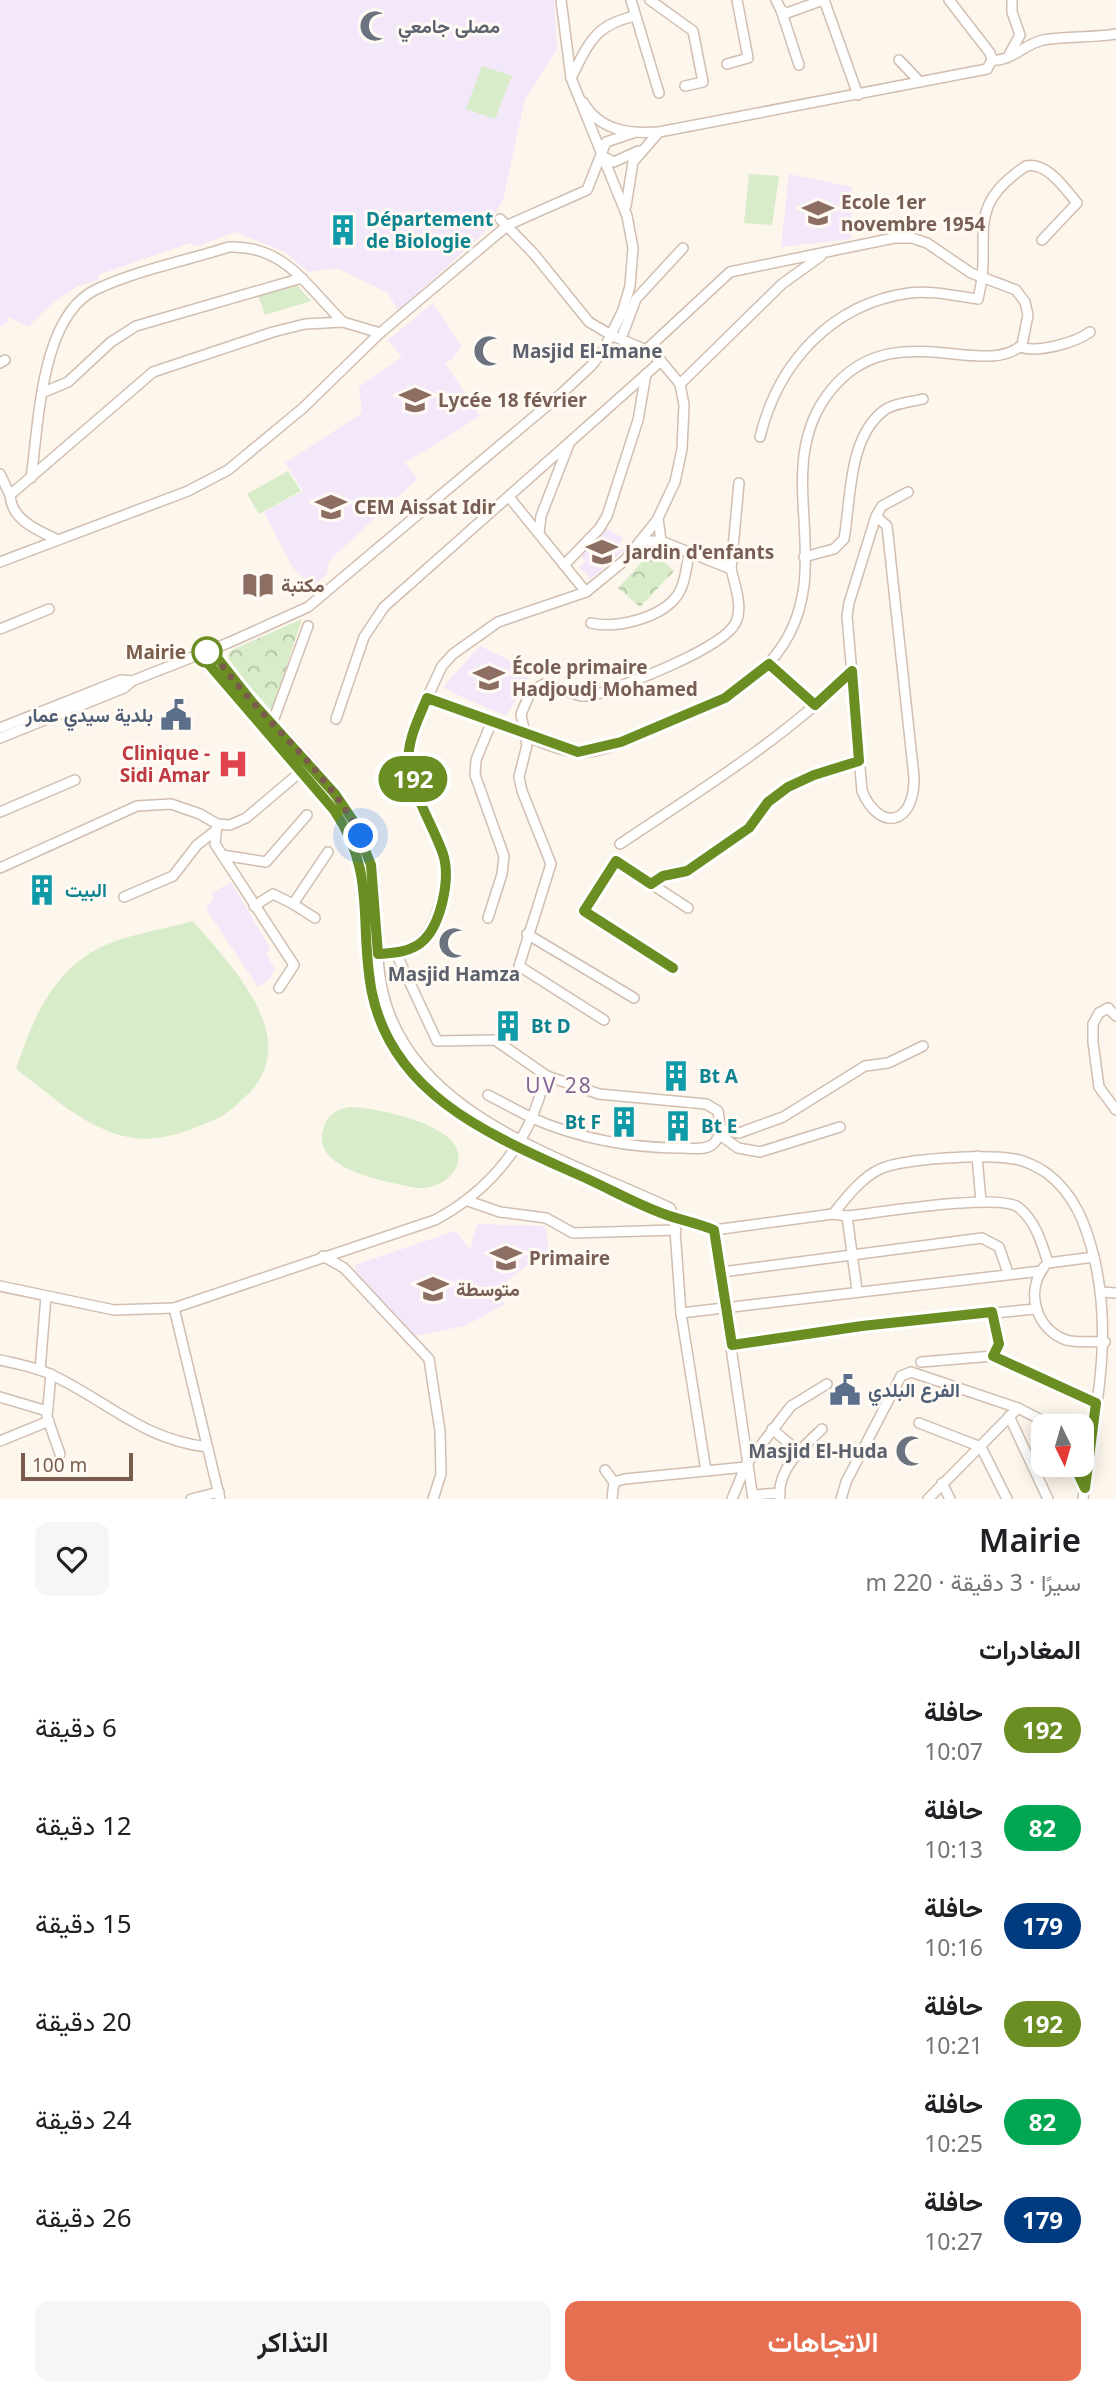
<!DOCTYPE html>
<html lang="ar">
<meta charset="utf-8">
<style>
:root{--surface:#fff;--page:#f6f6f6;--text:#202124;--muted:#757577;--accent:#e76f51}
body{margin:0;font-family:"Noto Sans",Vazirmatn,sans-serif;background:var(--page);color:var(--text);direction:rtl;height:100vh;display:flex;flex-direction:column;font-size:26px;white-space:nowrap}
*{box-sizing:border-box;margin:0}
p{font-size:23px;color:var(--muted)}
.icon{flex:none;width:38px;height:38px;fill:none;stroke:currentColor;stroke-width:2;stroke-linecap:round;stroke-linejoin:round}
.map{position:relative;height:1499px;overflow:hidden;direction:ltr}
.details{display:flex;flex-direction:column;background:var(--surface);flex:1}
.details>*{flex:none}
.badge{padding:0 14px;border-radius:23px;font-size:24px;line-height:46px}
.needle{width:46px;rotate:175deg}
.tools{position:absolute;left:1031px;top:1414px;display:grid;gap:14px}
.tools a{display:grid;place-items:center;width:63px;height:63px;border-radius:14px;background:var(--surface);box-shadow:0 4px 18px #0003;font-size:35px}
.scale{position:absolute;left:21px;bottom:18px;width:112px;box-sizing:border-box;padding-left:7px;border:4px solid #7a5c4d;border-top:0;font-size:19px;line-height:24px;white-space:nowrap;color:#7a5c4d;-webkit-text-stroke:5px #fffaf3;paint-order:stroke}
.you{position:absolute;width:35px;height:35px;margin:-18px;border:5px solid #fff;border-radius:50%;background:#1a73e8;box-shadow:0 0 0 10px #1a73e833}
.map>.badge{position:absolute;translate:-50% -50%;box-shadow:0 0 0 4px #fff}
h2{padding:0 35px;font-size:26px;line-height:63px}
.round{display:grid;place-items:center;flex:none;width:74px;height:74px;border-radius:14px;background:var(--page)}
.head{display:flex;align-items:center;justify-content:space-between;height:119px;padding:0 35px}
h1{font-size:33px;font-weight:600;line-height:52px}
.cta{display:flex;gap:14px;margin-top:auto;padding:14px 35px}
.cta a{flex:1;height:80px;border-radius:14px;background:var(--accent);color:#fff;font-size:28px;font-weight:600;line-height:80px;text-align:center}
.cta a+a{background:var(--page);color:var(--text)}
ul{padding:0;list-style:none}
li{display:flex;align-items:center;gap:21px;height:98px;padding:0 35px}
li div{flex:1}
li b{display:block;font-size:26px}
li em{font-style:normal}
li .badge{min-width:77px;font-weight:700;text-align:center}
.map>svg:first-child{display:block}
.education{fill:#f3e8fa}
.grass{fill:#d8ecc9}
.park{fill:url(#park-crowns)}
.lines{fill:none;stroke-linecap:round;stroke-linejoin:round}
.minor-casing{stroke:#d1beb0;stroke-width:12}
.minor{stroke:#fff;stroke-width:9}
.line-casing{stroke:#fff;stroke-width:16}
.line{stroke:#6b8e23;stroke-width:10}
.walk{stroke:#7a5c4d;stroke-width:7;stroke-dasharray:0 12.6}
.stop-dot{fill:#fff;stroke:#6b8e23;stroke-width:3.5}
.labels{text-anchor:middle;stroke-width:6;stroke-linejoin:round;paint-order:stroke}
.worship-label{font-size:19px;font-weight:bold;fill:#5b616d;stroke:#fffaf3;text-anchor:start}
.education-label{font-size:19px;font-weight:bold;fill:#785e54;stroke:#fffaf3;text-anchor:start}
.culture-label{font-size:19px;font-weight:bold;fill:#0d838f;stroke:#fffaf3;text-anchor:start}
.stop-label{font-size:19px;font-weight:bold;fill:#7a5c4d;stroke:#fffaf3;text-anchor:end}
.service-label{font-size:19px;font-weight:bold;fill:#4e5e75;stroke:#fffaf3;text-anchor:end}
.health-label{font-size:19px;font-weight:bold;fill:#be3a42;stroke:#fffaf3;text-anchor:end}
.neighbourhood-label{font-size:21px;letter-spacing:2px;fill:#846695;stroke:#fffaf3}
</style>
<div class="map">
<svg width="1116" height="1499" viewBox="0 0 1116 1499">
<defs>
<pattern id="park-crowns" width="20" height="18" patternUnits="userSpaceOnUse" patternTransform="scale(1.75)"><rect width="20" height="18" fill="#d8ecc9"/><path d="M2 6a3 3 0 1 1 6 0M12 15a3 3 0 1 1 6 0" fill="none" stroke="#b4c2a5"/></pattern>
</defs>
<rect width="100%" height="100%" fill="#fdf6ec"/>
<g class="education">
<polygon points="0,0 554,0 557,49 525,99 503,200 483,234 398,311 388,293 337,268 308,272 285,252 236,232 197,246 190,243 98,275 98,280 76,287 49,306 28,327 7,316 8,322 0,327"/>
<polygon points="789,174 852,187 851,239 781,247"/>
<polygon points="433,303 461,346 453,358 445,363 480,416 405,463 417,479 332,558 327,565 328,573 313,586 293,568 264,512 303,491 285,463 362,413 359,387 402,357 388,340"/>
<polygon points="606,528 623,538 620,543 624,550 591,579 579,567 586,561 580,555"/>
<polygon points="480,646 532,671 506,716 451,692 444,686"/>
<polygon points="231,882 270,948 266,954 275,969 269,980 258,987 206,909 213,899 212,893"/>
<polygon points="477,1224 545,1226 549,1249 496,1289 505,1304 465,1326 414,1336 356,1275 355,1265 455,1231 470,1249"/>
</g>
<g class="grass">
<polygon points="482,66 512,76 495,119 466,109"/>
<polygon points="749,174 779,176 772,225 744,223"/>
<polygon points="297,285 311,301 265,315 258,295"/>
<polygon points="288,471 301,491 259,514 247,494"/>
<path d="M 193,921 C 232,967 306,1040 245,1097 C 236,1105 228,1114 216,1119 C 190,1130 164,1142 134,1138 C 89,1132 51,1095 16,1069 C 32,1021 52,972 99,948 C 125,935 165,929 193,921 Z"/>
<path d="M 348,1107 C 377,1108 426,1119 449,1138 C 475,1162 443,1194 412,1187 C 385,1181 312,1170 323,1130 C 326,1116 334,1111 348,1107 Z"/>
</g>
<g class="park">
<polygon points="652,551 674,571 640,607 618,588"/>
<polygon points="302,619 272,711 231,666 228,655 232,650"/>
</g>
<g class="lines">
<defs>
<g id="minor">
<polyline points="631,0 659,93"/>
<polyline points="650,0 693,31 703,82 685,86"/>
<polyline points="776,0 781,10 787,13 823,0"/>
<polyline points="824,0 858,95"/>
<polyline points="781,10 799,65"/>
<polyline points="1010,53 1020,35 1012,12 1012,0"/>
<polyline points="899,60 920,82"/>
<path d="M 992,60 C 1011,62 1024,44 1043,40 C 1067,36 1092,38 1116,34"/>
<polyline points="727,64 748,58 737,0"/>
<path d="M 571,78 C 589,43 594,25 635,16"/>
<path d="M 583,102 C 600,131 629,134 659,132 L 987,69 L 992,60 L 990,53 L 949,0"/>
<polyline points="602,156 614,162 638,151"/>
<polyline points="626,206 633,162 659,132"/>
<polyline points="500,219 534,254 589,322 611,335 646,350 661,361 680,384 684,405 682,449 675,482 658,518 661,541 641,541"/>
<polyline points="621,339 636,299 683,248"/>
<path d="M 1020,347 C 1038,353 1075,343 1090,332"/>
<polyline points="0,363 5,360"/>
<polyline points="680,384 782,284 821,256"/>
<polyline points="44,392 68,382 111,342 136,326 302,278"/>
<path d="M 760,437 C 778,363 831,304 909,293 C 931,290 956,296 978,299 C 994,238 961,209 1026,166 C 1048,162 1065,189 1077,203 L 1042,240"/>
<polyline points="0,474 10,495"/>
<path d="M 31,478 C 39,424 40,315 97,289 C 138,270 185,261 229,247 C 285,245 307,287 343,322"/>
<polyline points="509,497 586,592"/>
<path d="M 876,516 L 887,526 L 914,777 C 915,826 879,832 862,791 L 847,616 L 849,603 L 876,516 L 882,506 L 908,492"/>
<polyline points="539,533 541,516 569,444"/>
<path d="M 56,539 C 35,529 12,520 10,495 L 153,372 L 273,332 L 305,324 L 343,322 L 380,333"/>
<path d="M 804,557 L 834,549 L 844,539 C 851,499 848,440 882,412 C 892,403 911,402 923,399"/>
<polyline points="0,562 188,491 228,470 303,408 380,333 508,225 587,190 606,142 633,133"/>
<polyline points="564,565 599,529 607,516 638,420 646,374"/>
<polyline points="731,569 739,483"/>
<path d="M 591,623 C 616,629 660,618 676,597 C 685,586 686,568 689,554"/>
<polyline points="0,629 49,609"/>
<path d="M 211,650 C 254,714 329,767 361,836 C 383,882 372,934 381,983 C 404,1115 565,1158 670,1208 L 674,1216 L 681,1313 L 706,1471"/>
<path d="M 200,654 L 334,810 C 378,875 358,923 372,993 C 393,1095 488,1133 572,1172 C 603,1185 633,1203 664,1214 C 680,1220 697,1223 714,1230 L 753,1499"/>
<polyline points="770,664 815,705"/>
<polyline points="427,698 442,666 453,654 498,622 586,592 625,560 657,520"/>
<polyline points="336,719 364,637 384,607 661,361"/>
<polyline points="272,724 308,626"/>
<polyline points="0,728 121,680 132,681"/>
<polyline points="0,738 124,688 132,681 228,643 308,607 561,394 592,365 604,349 623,310 630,286 633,248 627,216 571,78 561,0"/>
<polyline points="0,812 75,780"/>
<polyline points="217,824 215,844 294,965 279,988"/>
<path d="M 620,844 C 699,791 784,739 852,671"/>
<polyline points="222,855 266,862 307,815"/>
<polyline points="0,868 137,806 171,804 200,814 217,824 230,825 246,818 304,769"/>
<polyline points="651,884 663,876 687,871 749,828 768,802 788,787 814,775 859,761"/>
<polyline points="124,897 173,876 197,845 215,831"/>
<polyline points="293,904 315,918"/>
<polyline points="254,906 273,894 293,904 328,852"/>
<polyline points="488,918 502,874 504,856 475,775 476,760 492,721"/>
<polyline points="527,934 634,998"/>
<polyline points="396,953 437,1041 495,1040 547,1076"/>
<path d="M 369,954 C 415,951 429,945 441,899 C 445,885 448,870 444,856 C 436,825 414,797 409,765 C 405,743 419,718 427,698 C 452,706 477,715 502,725 C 525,735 551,749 576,752 C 599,755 627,740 647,731 C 720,701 793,676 804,585 C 812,519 783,449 831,390 C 892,314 983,380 1022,345 L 1028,315 L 1025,302 L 1016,290 L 971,273 L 927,243 L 912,238 L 894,238 L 730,272 L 646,350"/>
<polyline points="673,968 584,911 616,861 688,908"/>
<polyline points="1116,1016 1108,1008 1099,1013 1093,1024 1093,1042 1099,1087 1116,1110"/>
<path d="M 604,1020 L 519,966 L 551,864 L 522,791 L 519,777 L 527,745 L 521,714 L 531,691 L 544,684 L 581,696 L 592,696 C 622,686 724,649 736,622 C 743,606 735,586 731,569 L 661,541"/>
<polyline points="721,1130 739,1133 783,1117 865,1066 888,1063 923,1046"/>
<polyline points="720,1135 738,1148 760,1152 840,1127"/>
<polyline points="977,1156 981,1202"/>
<polyline points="468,1201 500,1212 546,1218 573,1233 676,1230"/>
<path d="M 833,1214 C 846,1198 861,1178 880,1169 C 905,1158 986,1154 1014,1159 C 1024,1160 1040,1168 1048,1174 C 1075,1195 1086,1225 1094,1257"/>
<polyline points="847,1216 857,1290"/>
<path d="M 714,1230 L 833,1214 L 847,1216 C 877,1213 997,1193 1018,1207 C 1035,1220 1042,1243 1048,1263 L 1094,1257 C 1114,1341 1094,1415 1083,1499"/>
<polyline points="323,1256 344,1268 429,1359 440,1431 441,1474 433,1499"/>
<path d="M 1044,1267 C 1025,1292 1036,1329 1066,1340 C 1077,1343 1093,1341 1105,1342"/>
<polyline points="722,1272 982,1238 999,1247 1008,1273"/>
<path d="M 0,1286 L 114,1310 L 174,1308 L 435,1220 C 478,1197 511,1163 532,1118 C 580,1139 629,1148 681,1148 C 690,1148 705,1151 713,1144 C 717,1141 719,1135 721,1130 L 718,1111 L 706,1104 L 599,1094 L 547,1076 L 532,1118 L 488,1095"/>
<polyline points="1102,1292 1116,1293"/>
<polyline points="174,1308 220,1499"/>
<polyline points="681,1313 1041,1271"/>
<polyline points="732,1345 906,1321 1036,1309"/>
<polyline points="993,1356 1096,1403"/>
<path d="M 0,1360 C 17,1364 36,1367 52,1375 C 109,1402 142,1439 207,1447"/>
<polyline points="921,1362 993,1356 999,1344 992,1312"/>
<polyline points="40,1370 46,1296"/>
<polyline points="51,1374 47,1417 60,1454"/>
<polyline points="0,1397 47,1411"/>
<polyline points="1009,1416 1048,1499"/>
<polyline points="919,1423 981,1447 1007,1499"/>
<polyline points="772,1429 798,1451"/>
<polyline points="0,1441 49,1421"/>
<polyline points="748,1462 791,1406 827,1384"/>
<polyline points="1074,1465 1084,1487"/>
<polyline points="605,1470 614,1482"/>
<polyline points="942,1483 950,1499"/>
<polyline points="753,1495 780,1493"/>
<polyline points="191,1499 219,1492"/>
<polyline points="612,1499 614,1482 625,1479 746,1467"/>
<polyline points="732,1499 746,1465"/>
<path d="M 780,1499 C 776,1470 803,1447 822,1429"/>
<polyline points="841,1499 846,1482 901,1376 911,1372 1018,1408 1053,1426"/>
<polyline points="928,1499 1018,1408"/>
</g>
</defs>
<use href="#minor" class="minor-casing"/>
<use href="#minor" class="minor"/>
</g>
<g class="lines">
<defs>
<path id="line" d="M 673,968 L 584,911 L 616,861 L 651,884 L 663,876 L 687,871 L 749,828 L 768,802 L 788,787 L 814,775 L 859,761 L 852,671 L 815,705 L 769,664 L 725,698 L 621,742 L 578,752 L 427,698 C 419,718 406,742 409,764 C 413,796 433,825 443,854 C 451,878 441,923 424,940 C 412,952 394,953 378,954 L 371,865 L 354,822 L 335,794 L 252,702 L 211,650 L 200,654 L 334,810 C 378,875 358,923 372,993 C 393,1094 488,1134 572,1172 C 603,1185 633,1203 664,1214 C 680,1220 697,1223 714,1230 L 732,1345 L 862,1326 L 992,1312 L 999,1344 L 993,1356 L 1096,1403 L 1085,1488 L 1074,1465"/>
</defs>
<use href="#line" class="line-casing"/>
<use href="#line" class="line"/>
<path class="walk" d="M 207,652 L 211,650 C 255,716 325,765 361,836"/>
</g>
<defs>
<symbol id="mosque-bare" viewBox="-9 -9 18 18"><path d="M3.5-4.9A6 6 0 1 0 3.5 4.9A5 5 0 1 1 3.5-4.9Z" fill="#6b7280" stroke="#fffaf3" stroke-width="2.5" paint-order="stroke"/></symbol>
<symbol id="school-bare" viewBox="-9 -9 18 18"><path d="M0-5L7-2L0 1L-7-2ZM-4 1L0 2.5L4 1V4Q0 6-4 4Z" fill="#8d6e63" stroke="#fffaf3" stroke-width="2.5" paint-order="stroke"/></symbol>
<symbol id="building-bare" viewBox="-9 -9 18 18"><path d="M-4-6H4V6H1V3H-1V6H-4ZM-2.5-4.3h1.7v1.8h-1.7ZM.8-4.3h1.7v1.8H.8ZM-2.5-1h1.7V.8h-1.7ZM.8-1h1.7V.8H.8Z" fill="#0f9aa8" stroke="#fffaf3" stroke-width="2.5" paint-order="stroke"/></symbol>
<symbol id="library-bare" viewBox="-9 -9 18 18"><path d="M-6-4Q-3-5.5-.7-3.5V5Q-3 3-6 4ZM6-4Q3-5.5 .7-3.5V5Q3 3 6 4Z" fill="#8d6e63" stroke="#fffaf3" stroke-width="2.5" paint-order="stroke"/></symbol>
<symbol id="civic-bare" viewBox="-9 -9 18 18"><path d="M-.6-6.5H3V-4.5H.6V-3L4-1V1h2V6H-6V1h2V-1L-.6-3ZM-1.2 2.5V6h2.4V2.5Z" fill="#5c6f8a" stroke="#fffaf3" stroke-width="2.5" paint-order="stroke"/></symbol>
<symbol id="hospital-bare" viewBox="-9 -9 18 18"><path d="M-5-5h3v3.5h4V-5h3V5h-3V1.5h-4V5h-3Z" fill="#e0444e" stroke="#fffaf3" stroke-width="2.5" paint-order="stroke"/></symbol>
</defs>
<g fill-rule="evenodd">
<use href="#mosque-bare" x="353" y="4" width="44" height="44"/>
<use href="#school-bare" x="796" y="191" width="44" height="44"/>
<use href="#building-bare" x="321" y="208" width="44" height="44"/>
<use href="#mosque-bare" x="467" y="329" width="44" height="44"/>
<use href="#school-bare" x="393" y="378" width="44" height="44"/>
<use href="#school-bare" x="309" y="485" width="44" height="44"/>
<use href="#school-bare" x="580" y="530" width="44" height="44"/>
<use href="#library-bare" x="236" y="563" width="44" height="44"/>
<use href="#school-bare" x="467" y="656" width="44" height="44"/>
<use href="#civic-bare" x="154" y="693" width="44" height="44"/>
<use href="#hospital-bare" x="211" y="742" width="44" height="44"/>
<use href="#building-bare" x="20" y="868" width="44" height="44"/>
<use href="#mosque-bare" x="432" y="921" width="44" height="44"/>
<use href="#building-bare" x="486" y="1004" width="44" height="44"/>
<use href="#building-bare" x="654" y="1054" width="44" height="44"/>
<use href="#building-bare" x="602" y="1100" width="44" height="44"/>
<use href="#building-bare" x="656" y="1104" width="44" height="44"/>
<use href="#school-bare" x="484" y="1236" width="44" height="44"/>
<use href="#school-bare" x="411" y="1267" width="44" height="44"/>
<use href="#civic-bare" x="823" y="1368" width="44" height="44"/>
<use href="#mosque-bare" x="889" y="1429" width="44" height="44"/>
</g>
<circle class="stop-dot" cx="207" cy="652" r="14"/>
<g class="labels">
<g class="worship-label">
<text x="398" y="33">مصلى جامعي</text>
<text x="512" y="358">Masjid El-Imane</text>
<text x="454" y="981" text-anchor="middle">Masjid Hamza</text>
<text x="888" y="1458" text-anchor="end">Masjid El-Huda</text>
</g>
<g class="education-label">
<text x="841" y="209">Ecole 1er<tspan x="841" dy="22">novembre 1954</tspan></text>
<text x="438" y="407">Lycée 18 février</text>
<text x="354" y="514">CEM Aissat Idir</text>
<text x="625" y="559">Jardin d'enfants</text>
<text x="281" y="592">مكتبة</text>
<text x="512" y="674">École primaire<tspan x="512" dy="22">Hadjoudj Mohamed</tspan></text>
<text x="529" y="1265">Primaire</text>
<text x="456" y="1296">متوسطة</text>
</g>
<g class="culture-label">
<text x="366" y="226">Département<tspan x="366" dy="22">de Biologie</tspan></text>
<text x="65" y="897">البيت</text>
<text x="531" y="1033">Bt D</text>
<text x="699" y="1083">Bt A</text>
<text x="601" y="1129" text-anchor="end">Bt F</text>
<text x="701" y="1133">Bt E</text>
</g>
<g class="stop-label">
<text x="186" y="659">Mairie</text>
</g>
<g class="service-label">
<text x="153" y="722">بلدية سيدي عمار</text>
<text x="868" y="1397" text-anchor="start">الفرع البلدي</text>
</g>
<g class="health-label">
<text x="210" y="760">Clinique -<tspan x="210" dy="22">Sidi Amar</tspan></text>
</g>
<g class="neighbourhood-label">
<text x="559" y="1093">UV 28</text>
</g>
</g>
</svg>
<div class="tools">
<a><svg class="needle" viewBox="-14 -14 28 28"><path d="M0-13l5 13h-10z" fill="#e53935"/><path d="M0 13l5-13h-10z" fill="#757577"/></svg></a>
</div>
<div class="scale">100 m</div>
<div class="you" style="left:361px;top:836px"></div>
<b class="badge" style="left:413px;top:779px;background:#6b8e23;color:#fff">192</b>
</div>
<section class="details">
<div class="head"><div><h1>Mairie</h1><p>سيرًا · 3 دقيقة · 220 m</p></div><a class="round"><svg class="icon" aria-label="heart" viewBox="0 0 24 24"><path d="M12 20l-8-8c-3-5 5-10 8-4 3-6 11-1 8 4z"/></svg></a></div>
<h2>المغادرات</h2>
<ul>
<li><span class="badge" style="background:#6b8e23;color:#fff">192</span><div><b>حافلة</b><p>10:07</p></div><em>6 دقيقة</em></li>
<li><span class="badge" style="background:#00a651;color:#fff">82</span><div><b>حافلة</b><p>10:13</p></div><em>12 دقيقة</em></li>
<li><span class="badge" style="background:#003b80;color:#fff">179</span><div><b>حافلة</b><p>10:16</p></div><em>15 دقيقة</em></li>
<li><span class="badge" style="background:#6b8e23;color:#fff">192</span><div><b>حافلة</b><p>10:21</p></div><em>20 دقيقة</em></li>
<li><span class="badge" style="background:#00a651;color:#fff">82</span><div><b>حافلة</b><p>10:25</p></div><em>24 دقيقة</em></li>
<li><span class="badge" style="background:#003b80;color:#fff">179</span><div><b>حافلة</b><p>10:27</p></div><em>26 دقيقة</em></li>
</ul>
<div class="cta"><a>الاتجاهات</a><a>التذاكر</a></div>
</section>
